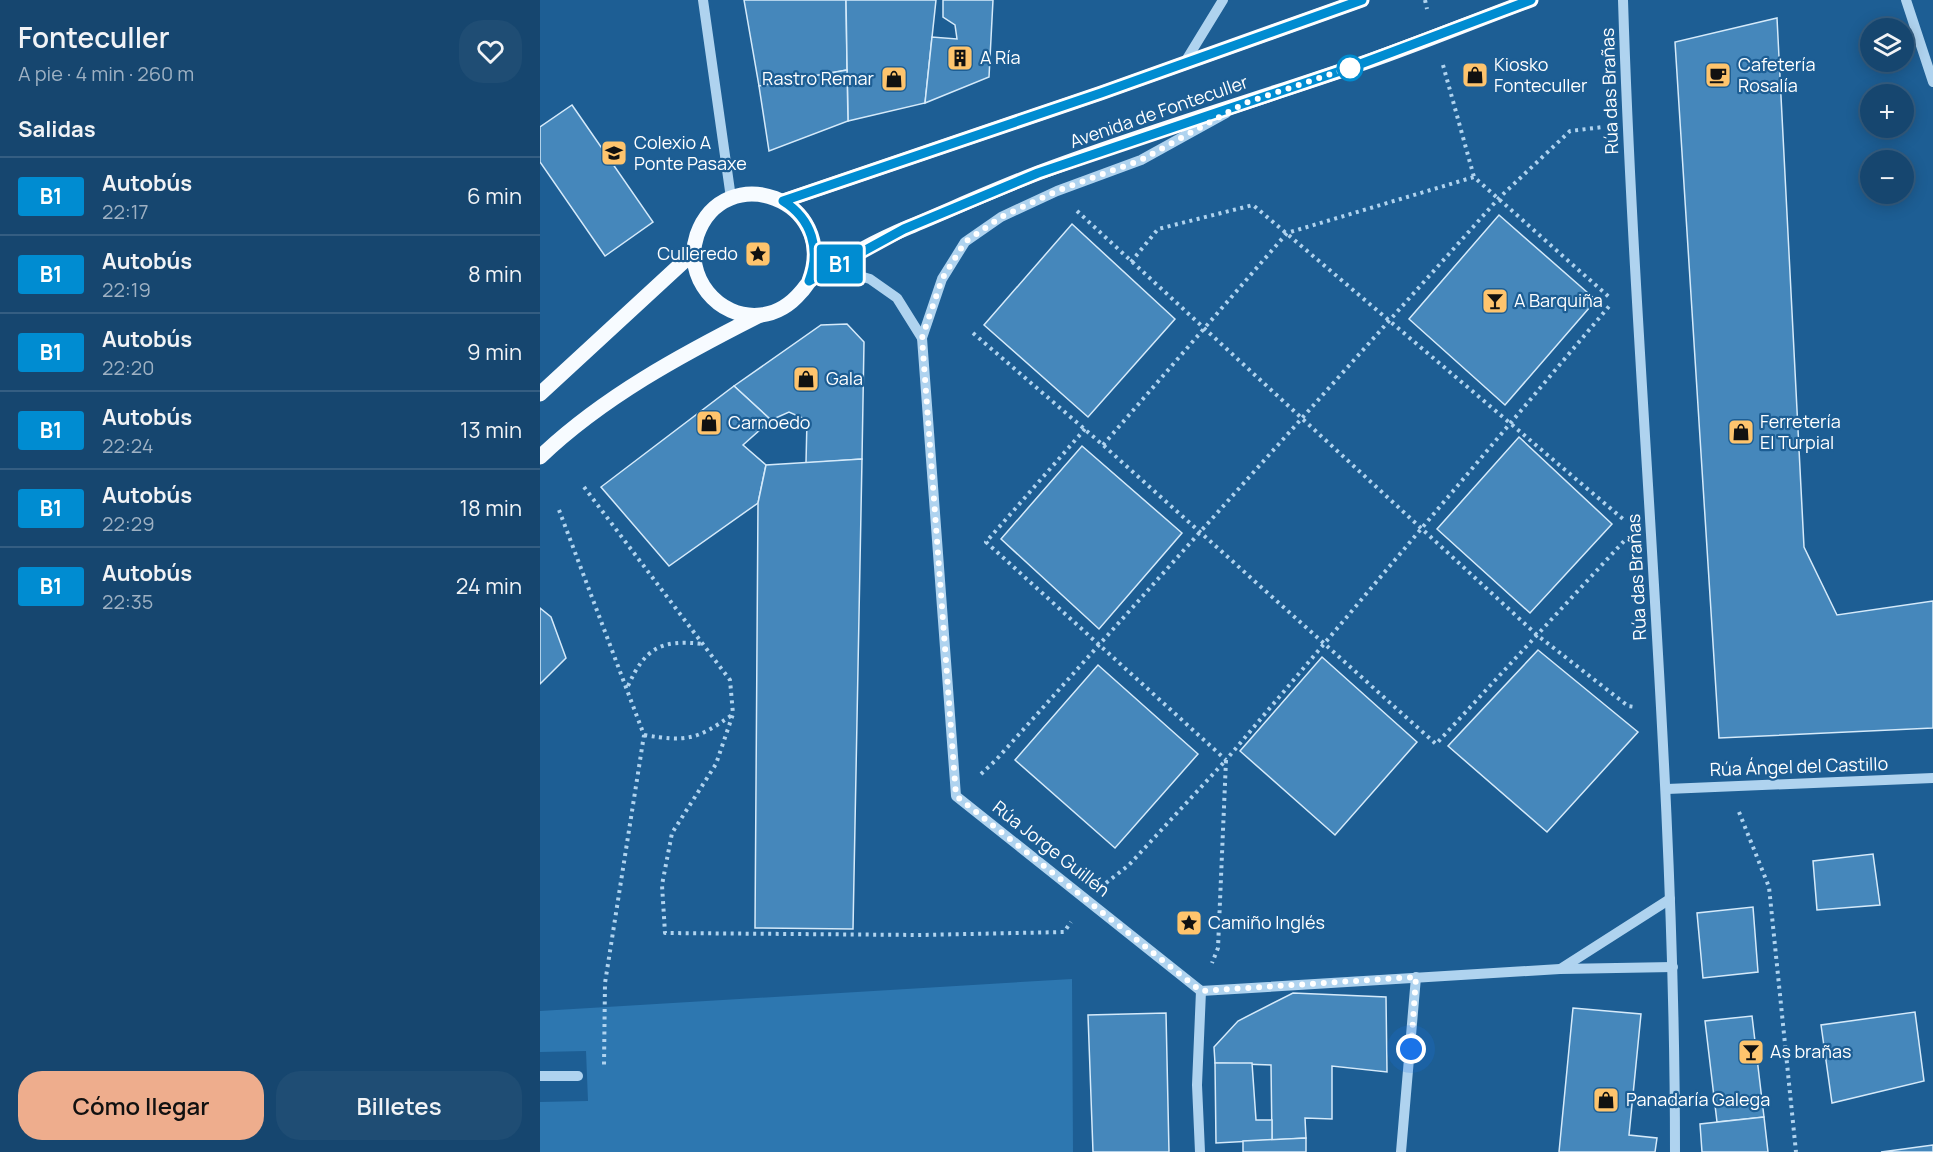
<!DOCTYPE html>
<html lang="es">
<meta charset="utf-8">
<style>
:root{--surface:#16466f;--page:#1f4d74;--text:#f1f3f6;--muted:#9eb1c3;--line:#355e82;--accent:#eead8d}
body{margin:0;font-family:Manrope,sans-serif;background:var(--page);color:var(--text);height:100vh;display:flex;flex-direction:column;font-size:22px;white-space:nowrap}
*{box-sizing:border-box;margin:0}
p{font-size:20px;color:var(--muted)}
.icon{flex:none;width:33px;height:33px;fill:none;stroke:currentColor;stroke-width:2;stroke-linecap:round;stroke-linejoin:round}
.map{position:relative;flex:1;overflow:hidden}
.details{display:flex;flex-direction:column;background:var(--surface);width:540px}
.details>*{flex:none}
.badge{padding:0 12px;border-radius:4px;font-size:21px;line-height:39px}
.fabs{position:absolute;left:1320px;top:18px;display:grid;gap:12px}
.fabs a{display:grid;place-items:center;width:54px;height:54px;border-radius:50%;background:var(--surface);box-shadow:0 3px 15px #0003,0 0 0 2px var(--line);font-size:30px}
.you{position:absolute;width:30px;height:30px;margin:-15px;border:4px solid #fff;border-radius:50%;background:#1a73e8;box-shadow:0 0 0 9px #1a73e833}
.map>.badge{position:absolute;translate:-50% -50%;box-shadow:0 0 0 3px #fff}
h2{padding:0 18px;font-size:22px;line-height:54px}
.round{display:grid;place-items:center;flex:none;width:63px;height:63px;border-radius:24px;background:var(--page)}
.summary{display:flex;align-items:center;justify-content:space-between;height:102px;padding:0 18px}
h1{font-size:28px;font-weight:600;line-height:45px}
.button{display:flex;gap:12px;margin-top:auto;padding:12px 18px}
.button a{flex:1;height:69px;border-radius:24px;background:var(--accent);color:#111;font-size:24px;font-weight:600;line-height:69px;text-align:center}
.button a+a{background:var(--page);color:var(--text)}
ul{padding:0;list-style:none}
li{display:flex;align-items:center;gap:18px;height:78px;padding:0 18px;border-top:2px solid var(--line)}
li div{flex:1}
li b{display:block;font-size:22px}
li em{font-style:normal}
li .badge{min-width:66px;font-weight:700;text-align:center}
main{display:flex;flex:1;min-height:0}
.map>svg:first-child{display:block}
.green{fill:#2d77b0}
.building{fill:#4587bb;stroke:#d5eafa;stroke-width:1.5}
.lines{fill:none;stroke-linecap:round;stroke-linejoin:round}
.path{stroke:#afd3ef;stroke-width:4;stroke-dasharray:3 4.5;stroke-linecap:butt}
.minor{stroke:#afd3ef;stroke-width:10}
.major{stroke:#f7fbff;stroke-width:15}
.line-casing{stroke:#fff;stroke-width:14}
.line{stroke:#008cd1;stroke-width:9}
.walk{stroke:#fff;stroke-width:6;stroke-dasharray:0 10.8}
.stop-dot{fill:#fff;stroke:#008cd1;stroke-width:3}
.labels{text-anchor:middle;stroke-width:4.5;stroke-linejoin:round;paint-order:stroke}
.poi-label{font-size:18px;fill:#fff;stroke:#1d5e94;text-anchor:start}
.street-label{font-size:18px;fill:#fff;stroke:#1d5e94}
</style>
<main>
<section class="details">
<div class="summary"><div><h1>Fonteculler</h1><p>A pie · 4 min · 260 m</p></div><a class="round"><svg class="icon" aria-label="heart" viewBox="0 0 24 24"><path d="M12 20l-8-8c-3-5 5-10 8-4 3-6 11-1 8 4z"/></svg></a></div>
<h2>Salidas</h2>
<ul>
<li><span class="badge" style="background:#008cd1;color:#fff">B1</span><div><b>Autobús</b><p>22:17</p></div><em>6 min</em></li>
<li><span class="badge" style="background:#008cd1;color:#fff">B1</span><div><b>Autobús</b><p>22:19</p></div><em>8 min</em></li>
<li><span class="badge" style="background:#008cd1;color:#fff">B1</span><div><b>Autobús</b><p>22:20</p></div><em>9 min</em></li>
<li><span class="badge" style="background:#008cd1;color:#fff">B1</span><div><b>Autobús</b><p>22:24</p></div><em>13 min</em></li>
<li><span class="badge" style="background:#008cd1;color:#fff">B1</span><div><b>Autobús</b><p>22:29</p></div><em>18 min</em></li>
<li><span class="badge" style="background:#008cd1;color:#fff">B1</span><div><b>Autobús</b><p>22:35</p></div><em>24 min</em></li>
</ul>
<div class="button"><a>Cómo llegar</a><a>Billetes</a></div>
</section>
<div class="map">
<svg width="1393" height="1152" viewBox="0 0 1393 1152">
<rect width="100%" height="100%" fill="#1d5e94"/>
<polygon class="green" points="532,979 533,1152 0,1152 0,1102 48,1101 46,1051 0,1052 0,1011"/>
<g class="building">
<polygon points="204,0 306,0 307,70 219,86"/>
<polygon points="306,0 396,0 385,103 308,121"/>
<polygon points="403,0 453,0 449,77 385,103 392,37 417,39 415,25 403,17"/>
<polygon points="1237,18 1264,547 1297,615 1393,601 1393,728 1179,738 1135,42"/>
<polygon points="307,70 308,121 229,151 219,86"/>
<polygon points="32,105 113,222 65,256 0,162 0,127"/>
<polygon points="959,215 1056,300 965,405 869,319"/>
<polygon points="532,224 635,319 548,417 444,325"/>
<polygon points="307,324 324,342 322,459 266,463 267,420 249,412 231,420 194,386 281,325"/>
<polygon points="194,386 231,420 203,445 226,465 218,503 129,566 61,487"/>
<polygon points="979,437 1072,524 990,613 897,529"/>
<polygon points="542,446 642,533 559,629 461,539"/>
<polygon points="322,459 313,929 215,928 218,503 226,465"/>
<polygon points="0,608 11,617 26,658 0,684"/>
<polygon points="998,650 1098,732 1007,832 908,746"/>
<polygon points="782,657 877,742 795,835 700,751"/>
<polygon points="558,665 658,754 575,848 475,760"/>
<polygon points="1333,854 1340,905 1277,910 1273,861"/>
<polygon points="1213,907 1218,972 1163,978 1157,913"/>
<polygon points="753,993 846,997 847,1072 792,1066 792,1119 765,1118 766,1138 732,1140 731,1065 675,1063 674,1047 698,1021"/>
<polygon points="1033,1008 1101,1014 1089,1135 1117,1138 1115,1152 1019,1152"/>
<polygon points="1375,1012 1384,1081 1292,1103 1281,1025"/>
<polygon points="626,1013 629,1152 553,1152 548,1015"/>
<polygon points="1212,1016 1224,1117 1177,1122 1165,1021"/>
<polygon points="675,1063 712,1063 716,1120 732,1120 732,1140 676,1143"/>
<polygon points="1224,1117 1228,1152 1162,1152 1160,1124"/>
<polygon points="766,1138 766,1152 703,1152 703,1141"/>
<polygon points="1393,1145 1393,1152 1341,1152"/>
</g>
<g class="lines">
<g class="path">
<polyline points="885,0 887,9"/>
<polyline points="903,65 934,177"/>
<polyline points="537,211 997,635 1088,706 1095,707"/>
<polyline points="591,262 618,229 713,205 1083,519"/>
<polyline points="433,333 563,445 896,744 1085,540"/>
<polyline points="545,429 446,542 686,760 1071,304"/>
<polyline points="563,445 747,233 934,177 1069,297"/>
<polyline points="44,487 190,680 193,714 176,764 132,833 122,885 125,933 380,935 524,932 531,922"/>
<polyline points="19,510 104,735 65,983 64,1066"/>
<path d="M 88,686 C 105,648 121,639 163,644"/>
<path d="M 104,735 C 147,742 156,740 192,715"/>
<polyline points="441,774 456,760 959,198 1030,131 1063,127"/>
<polyline points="1199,812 1229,887 1256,1152"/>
<polyline points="566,883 589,865 686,760 678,948 672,963"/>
</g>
<g class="minor">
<polyline points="163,0 191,198"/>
<path d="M 1083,0 C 1095,384 1135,767 1135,1152"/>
<polyline points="1366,0 1393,82"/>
<polyline points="645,62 683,0"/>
<polyline points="686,113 601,160 517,191 461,217 425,242 402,279 382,338 416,796 661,991 1020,969 1133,967"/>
<polyline points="292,268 330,279 357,298 382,338"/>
<polyline points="1127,789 1393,778"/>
<polyline points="1022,968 1130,899"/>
<polyline points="0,1076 38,1076"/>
<polyline points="660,1152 657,1085 661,991"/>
<polyline points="861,1152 876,977"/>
</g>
<g class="major">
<polyline points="243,201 561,93 822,0"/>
<path d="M 269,281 C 300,199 184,158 157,235 C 143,276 178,320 221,315 C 237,313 251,304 261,292 C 265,288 267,283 272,279 C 298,261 340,239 369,227 C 412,209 454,190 498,173 C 601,134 707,103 812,67 C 872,47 931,22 991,0"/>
<polyline points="0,394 154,252"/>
<path d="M 0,457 C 63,397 141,355 218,316"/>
</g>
</g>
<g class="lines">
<defs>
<path id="line" d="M 822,0 L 561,93 L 243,201 C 272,219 281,250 269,281 L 364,229 L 498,173 L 815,66 L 991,0"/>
</defs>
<use href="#line" class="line-casing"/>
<use href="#line" class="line"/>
<polyline class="walk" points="810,68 815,66 705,103 601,160 517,191 461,217 425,242 402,279 382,338 416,796 661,991 876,977 871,1049"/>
</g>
<defs>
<symbol id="building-square" viewBox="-11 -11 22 22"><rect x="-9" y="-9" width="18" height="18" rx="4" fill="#fec46d" stroke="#1d5e94"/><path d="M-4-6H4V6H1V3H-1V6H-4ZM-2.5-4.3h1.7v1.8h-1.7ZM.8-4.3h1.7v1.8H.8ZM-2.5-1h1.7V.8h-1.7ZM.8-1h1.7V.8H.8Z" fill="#111"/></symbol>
<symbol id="shop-square" viewBox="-11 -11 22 22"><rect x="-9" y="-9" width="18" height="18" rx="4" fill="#fec46d" stroke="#1d5e94"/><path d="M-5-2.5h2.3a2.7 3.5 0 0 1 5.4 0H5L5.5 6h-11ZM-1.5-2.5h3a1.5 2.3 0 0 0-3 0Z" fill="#111"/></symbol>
<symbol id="cafe-square" viewBox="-11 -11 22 22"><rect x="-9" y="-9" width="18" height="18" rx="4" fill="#fec46d" stroke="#1d5e94"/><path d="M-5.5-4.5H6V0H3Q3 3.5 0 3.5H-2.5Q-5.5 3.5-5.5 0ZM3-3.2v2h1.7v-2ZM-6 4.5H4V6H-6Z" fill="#111"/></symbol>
<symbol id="school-square" viewBox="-11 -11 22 22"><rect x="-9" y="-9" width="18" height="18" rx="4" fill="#fec46d" stroke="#1d5e94"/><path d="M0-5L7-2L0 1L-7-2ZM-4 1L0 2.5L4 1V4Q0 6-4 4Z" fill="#111"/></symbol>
<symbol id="sight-square" viewBox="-11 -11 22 22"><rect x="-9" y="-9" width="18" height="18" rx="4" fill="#fec46d" stroke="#1d5e94"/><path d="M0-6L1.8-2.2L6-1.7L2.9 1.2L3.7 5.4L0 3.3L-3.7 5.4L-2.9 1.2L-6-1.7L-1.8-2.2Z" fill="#111"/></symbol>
<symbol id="bar-square" viewBox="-11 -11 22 22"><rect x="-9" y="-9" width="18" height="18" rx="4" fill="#fec46d" stroke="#1d5e94"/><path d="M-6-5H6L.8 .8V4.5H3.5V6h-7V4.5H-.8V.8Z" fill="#111"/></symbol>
</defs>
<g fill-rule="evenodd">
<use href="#building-square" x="405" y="43" width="30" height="30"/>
<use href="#shop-square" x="920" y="60" width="30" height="30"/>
<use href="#cafe-square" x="1163" y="60" width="30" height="30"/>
<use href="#shop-square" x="339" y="64" width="30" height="30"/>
<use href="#school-square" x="59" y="138" width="30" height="30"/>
<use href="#sight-square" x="203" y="239" width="30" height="30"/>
<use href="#bar-square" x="940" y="286" width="30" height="30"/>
<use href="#shop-square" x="251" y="364" width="30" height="30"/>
<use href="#shop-square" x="154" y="408" width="30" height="30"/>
<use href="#shop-square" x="1186" y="417" width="30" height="30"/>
<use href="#sight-square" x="634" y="908" width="30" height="30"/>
<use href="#bar-square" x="1196" y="1037" width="30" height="30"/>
<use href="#shop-square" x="1051" y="1085" width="30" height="30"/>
</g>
<circle class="stop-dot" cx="810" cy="68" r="12"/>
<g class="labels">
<g class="poi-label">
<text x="440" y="64">A Ría</text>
<text x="954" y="71">Kiosko<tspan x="954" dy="21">Fonteculler</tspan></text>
<text x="1198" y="71">Cafetería<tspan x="1198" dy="21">Rosalía</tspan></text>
<text x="334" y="85" text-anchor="end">Rastro Remar</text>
<text x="94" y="149">Colexio A<tspan x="94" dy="21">Ponte Pasaxe</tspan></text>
<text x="198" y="260" text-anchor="end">Culleredo</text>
<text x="974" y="307">A Barquiña</text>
<text x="286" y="385">Gala</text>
<text x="1220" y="428">Ferretería<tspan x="1220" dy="21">El Turpial</tspan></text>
<text x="188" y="429">Carnoedo</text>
<text x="668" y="929">Camiño Inglés</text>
<text x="1230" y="1058">As brañas</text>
<text x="1086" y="1106">Panadaría Galega</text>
</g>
<g class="street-label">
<text transform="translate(1070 91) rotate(-92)" y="6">Rúa das Brañas</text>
<text transform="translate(619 112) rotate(-19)" y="6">Avenida de Fonteculler</text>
<text transform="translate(1097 577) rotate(-93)" y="6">Rúa das Brañas</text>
<text transform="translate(1259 767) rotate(-2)" y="6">Rúa Ángel del Castillo</text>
<text transform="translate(511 849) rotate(38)" y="6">Rúa Jorge Guillén</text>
</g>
</g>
</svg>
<div class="fabs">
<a><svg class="icon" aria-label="layers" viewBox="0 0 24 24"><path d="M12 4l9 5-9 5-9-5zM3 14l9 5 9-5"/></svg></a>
<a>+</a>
<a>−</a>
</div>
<div class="you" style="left:871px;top:1049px"></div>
<b class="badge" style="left:300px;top:264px;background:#008cd1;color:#fff">B1</b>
</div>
</main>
